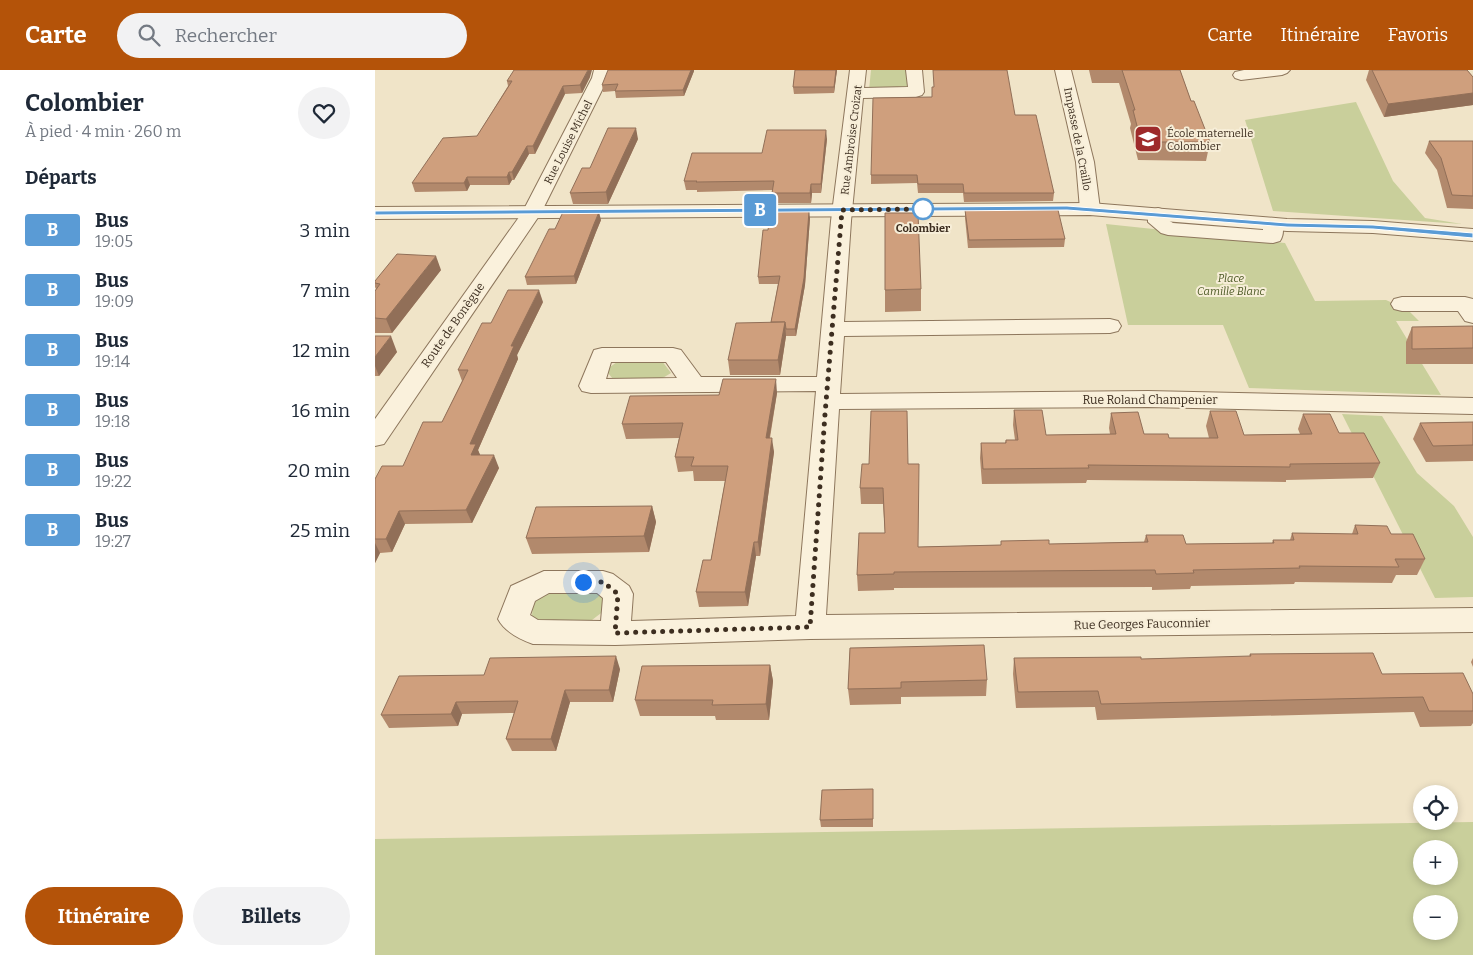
<!DOCTYPE html>
<html lang="fr">
<meta charset="utf-8">
<style>
:root{--surface:#fff;--page:#f2f2f3;--text:#1f2937;--muted:#747a83;--accent:#b45309}
body{margin:0;font-family:Bitter,serif;background:var(--page);color:var(--text);height:100vh;display:flex;flex-direction:column;font-size:19px;white-space:nowrap}
*{box-sizing:border-box;margin:0}
p{font-size:16px;color:var(--muted)}
.icon{flex:none;width:28px;height:28px;fill:none;stroke:currentColor;stroke-width:2;stroke-linecap:round;stroke-linejoin:round}
.map{position:relative;flex:1;overflow:hidden}
.side{display:flex;flex-direction:column;background:var(--surface);width:375px}
.side>*{flex:none}
.badge{padding:0 10px;border-radius:4px;font-size:18px;line-height:32px}
.tools{position:absolute;left:1038px;top:715px;display:grid;gap:10px}
.tools a{display:grid;place-items:center;width:45px;height:45px;border-radius:50%;background:var(--surface);box-shadow:0 2px 8px #0003;font-size:25px}
.you{position:absolute;width:25px;height:25px;margin:-12px;border:4px solid #fff;border-radius:50%;background:#1a73e8;box-shadow:0 0 0 8px #1a73e833}
.map>.badge{position:absolute;translate:-50% -50%;box-shadow:0 0 0 2px #fff}
h2{padding:0 25px;font-size:19px;line-height:45px}
.round{display:grid;place-items:center;flex:none;width:52px;height:52px;border-radius:26px;background:var(--page)}
.head{display:flex;align-items:center;justify-content:space-between;height:85px;padding:0 25px}
h1{font-size:24px;font-weight:700;line-height:38px}
.action{display:flex;gap:10px;margin-top:auto;padding:10px 25px}
.action a{flex:1;height:58px;border-radius:30px;background:var(--accent);color:#fff;font-size:20px;font-weight:700;line-height:58px;text-align:center}
.action a+a{background:var(--page);color:var(--text)}
ul{padding:0;list-style:none}
li{display:flex;align-items:center;gap:15px;height:60px;padding:0 25px}
li div{flex:1}
li b{display:block;font-size:19px}
li em{font-style:normal}
li .badge{min-width:55px;font-weight:700;text-align:center}
header{display:flex;align-items:center;gap:30px;box-sizing:border-box;height:70px;padding:0 25px;background:var(--accent);color:#fff}
header strong{font-size:24px}
nav{display:flex;gap:28px;margin-inline-start:auto;font-size:18px}
.search{width:350px;height:45px;background:var(--page);display:flex;align-items:center;gap:12px;box-sizing:border-box;padding:0 18px;border-radius:28px;color:var(--muted);font-size:19px}
main{display:flex;flex:1;min-height:0}
.map>svg:first-child{display:block}
.green{fill:#c9cf9b;fill-rule:evenodd}
.lines{fill:none;stroke-linecap:round;stroke-linejoin:round}
.minor-casing{stroke:#8d765c;stroke-width:2}
.tertiary-casing{stroke:#8d765c;stroke-width:2}
.minor{fill:#faf1dc;fill-rule:evenodd}
.tertiary{fill:#faf1dc;fill-rule:evenodd}
.wall{fill:#b2896c}
.shaded-wall{fill:#916f58}
.building{fill:#cf9f7d;stroke:#916f58}
.line{fill:#5a9bd5;stroke:#fff}
.walk{stroke:#3d2e20;stroke-width:5;stroke-dasharray:0 9}
.stop-dot{fill:#fff;stroke:#5a9bd5;stroke-width:2.5}
.labels{text-anchor:middle;stroke-width:4;stroke-linejoin:round;paint-order:stroke}
.far-poi-label{font-size:11px;fill:#3d2e20;stroke:#f7eed8;text-anchor:start}
.far-street-label{font-size:11px;fill:#3d2e20;stroke:#f7eed8}
.far-stop-label{font-size:11px;font-weight:bold;fill:#3d2e20;stroke:#f7eed8}
.far-park-label{font-size:11px;font-style:italic;fill:#4d5a26;stroke:#f7eed8}
.street-label{font-size:12px;fill:#3d2e20;stroke:#f7eed8}
</style>
<header>
<strong>Carte</strong>
<div class="search"><svg class="icon" aria-label="search" viewBox="0 0 24 24"><circle cx="10" cy="10" r="6"/><path d="M15 15l6 6"/></svg>Rechercher</div>
<nav><a>Carte</a><a>Itinéraire</a><a>Favoris</a></nav>
</header>
<main>
<section class="side">
<div class="head"><div><h1>Colombier</h1><p>À pied · 4 min · 260 m</p></div><a class="round"><svg class="icon" aria-label="heart" viewBox="0 0 24 24"><path d="M12 20l-8-8c-3-5 5-10 8-4 3-6 11-1 8 4z"/></svg></a></div>
<h2>Départs</h2>
<ul>
<li><span class="badge" style="background:#5a9bd5;color:#fff">B</span><div><b>Bus</b><p>19:05</p></div><em>3 min</em></li>
<li><span class="badge" style="background:#5a9bd5;color:#fff">B</span><div><b>Bus</b><p>19:09</p></div><em>7 min</em></li>
<li><span class="badge" style="background:#5a9bd5;color:#fff">B</span><div><b>Bus</b><p>19:14</p></div><em>12 min</em></li>
<li><span class="badge" style="background:#5a9bd5;color:#fff">B</span><div><b>Bus</b><p>19:18</p></div><em>16 min</em></li>
<li><span class="badge" style="background:#5a9bd5;color:#fff">B</span><div><b>Bus</b><p>19:22</p></div><em>20 min</em></li>
<li><span class="badge" style="background:#5a9bd5;color:#fff">B</span><div><b>Bus</b><p>19:27</p></div><em>25 min</em></li>
</ul>
<div class="action"><a>Itinéraire</a><a>Billets</a></div>
</section>
<div class="map">
<svg width="1098" height="885" viewBox="0 0 1098 885">
<rect width="100%" height="100%" fill="#f0e4c8"/>
<g class="green">
<polygon points="496,0 534,0 536,20 494,20"/>
<polygon points="981,32 1018,111 1050,148 1087,154 898,141 870,50"/>
<polygon points="731,154 910,173 940,231 1011,230 1033,240 1044,251 1021,251 1066,325 874,318 848,255 753,255"/>
<polygon points="287,291 296,303 286,309 238,309 233,303 235,297 242,292"/>
<polygon points="967,344 1007,346 1042,403 1079,436 1098,467 1098,527 1060,528"/>
<polygon points="223,521 232,526 230,540 217,550 166,551 157,546 158,533 165,524"/>
<path d="M 1098,752 L 1098,885 L 0,885 L 0,769 ZM 1046,779 L 1074,779 L 1074,806 L 1046,806 ZM 1046,834 L 1074,834 L 1074,861 L 1046,861 Z"/>
</g>
<g class="lines">
<defs>
<g id="minor">
<polygon points="219,0 235,0 233,8 166,143 9,374 0,376 0,349 147,143 217,8"/>
<path d="M 475,0 L 491,0 L 489,18 L 533,17 L 531,0 L 547,0 L 549,22 L 547,25 L 541,27 L 488,28 L 476,151 L 469,252 L 735,249 L 743,251 L 746,256 L 743,261 L 735,263 L 469,266 L 465,324 L 773,321 L 1098,328 L 1098,344 L 773,337 L 464,339 L 451,545 L 1098,538 L 1098,562 L 435,569 L 240,575 L 158,574 C 144,569 130,562 123,549 L 136,516 L 169,501 L 228,501 L 238,504 L 254,516 L 258,524 L 256,551 L 421,546 L 441,321 L 216,323 L 207,321 L 204,316 L 219,280 L 227,278 L 298,278 L 306,280 L 326,307 L 442,307 L 456,151 ZM 236,292 L 291,292 L 302,308 L 231,309 ZM 174,523 L 222,523 L 228,528 L 226,551 L 163,550 L 155,545 L 160,531 Z"/>
<polygon points="680,0 696,0 719,92 725,139 722,143 715,145 708,143 705,139 701,92"/>
<polygon points="869,0 915,0 912,3 907,5 866,10 860,8 858,5 860,2"/>
<path d="M 783,138 L 790,140 L 793,144 L 793,150 L 798,153 L 888,160 L 888,154 L 891,150 L 898,148 L 905,150 C 909,156 909,165 905,171 L 898,173 L 793,165 L 786,163 L 773,152 L 773,144 L 776,140 Z"/>
<polygon points="1027,227 1090,227 1098,229 1098,253 1090,251 1083,241 1027,241 1019,239 1016,234 1019,229"/>
</g>
<polygon id="tertiary" points="715,133 912,149 998,151 1098,159 1098,171 998,163 912,161 715,145 0,149 0,137"/>
</defs>
<use href="#minor" class="minor-casing"/>
<use href="#tertiary" class="tertiary-casing"/>
<use href="#minor" class="minor"/>
<use href="#tertiary" class="tertiary"/>
</g>
<g class="wall">
<polygon points="420,0 462,0 459,23 419,24 418,17"/>
<polygon points="714,0 805,0 816,31 835,72 831,91 763,90 755,58 756,54 744,13 717,13"/>
<polygon points="994,0 1092,0 1098,7 1098,35 1009,47 991,10"/>
<polygon points="319,1 309,26 241,28 240,21 228,22 227,15"/>
<polygon points="215,7 207,23 190,24 160,84 154,84 139,110 137,110 134,115 95,115 92,121 40,122 37,113 102,66 133,16 132,11"/>
<polygon points="557,17 640,45 679,123 678,131 589,132 588,123 543,123 542,113 496,114 496,105 557,27"/>
<polygon points="263,69 233,134 198,134 195,123 215,98"/>
<polygon points="452,69 446,123 437,123 436,133 398,133 398,120 322,122 322,120 311,120 309,111 387,83"/>
<polygon points="1054,71 1098,71 1098,139 1072,138 1062,100 1050,83"/>
<polygon points="590,140 690,169 689,177 593,178 590,148"/>
<polygon points="435,148 430,215 421,266 411,266 405,305 355,305 353,290 396,252 403,214 384,214 383,207 393,160"/>
<polygon points="226,150 221,162 201,214 152,215 150,207 180,159"/>
<polygon points="66,200 17,263 0,263 0,221 1,219 0,217 0,211"/>
<polygon points="546,219 546,241 510,242 510,220"/>
<polygon points="168,232 142,285 143,289 103,380 105,385 124,398 97,453 30,454 17,482 5,483 0,493 0,409 28,396 67,352 87,311 83,300 116,253"/>
<polygon points="1098,256 1098,294 1031,294 1031,272 1037,257"/>
<polygon points="0,266 22,282 4,306 0,306"/>
<polygon points="402,323 395,368 399,382 385,486 381,486 373,536 324,537 321,522 336,490 350,411 319,411 318,401 303,402 300,387 304,368 251,369 247,354 344,325"/>
<polygon points="639,340 671,365 735,364 734,358 736,343 769,364 794,368 834,368 831,356 835,341 869,365 925,364 923,359 928,344 964,363 1005,393 998,408 911,410 911,412 712,410 711,413 607,414 605,388 606,373 630,373 631,370 640,370 638,355"/>
<polygon points="1098,352 1098,391 1051,392 1038,369 1045,353"/>
<polygon points="533,394 543,477 626,475 626,471 674,474 769,472 771,465 811,474 897,473 898,470 915,470 917,463 977,464 980,455 1016,464 1050,489 1042,505 1021,505 1017,513 920,512 919,514 816,516 815,519 777,520 777,517 519,518 519,520 483,521 482,505 510,463 508,434 486,434 485,418"/>
<polygon points="277,436 281,452 274,482 157,484 151,468"/>
<polygon points="475,578 612,610 611,626 526,627 526,634 475,635 473,619"/>
<polygon points="875,584 1007,604 1098,624 1098,653 1096,656 1045,657 1039,642 722,650 720,637 641,638 638,604 639,588 766,589 874,587"/>
<polygon points="1098,588 1098,597 1096,592"/>
<polygon points="395,595 398,611 394,650 341,650 340,646 265,646 260,630"/>
<polygon points="245,599 238,632 195,632 181,681 137,681 131,669 139,643 87,644 83,656 14,658 6,645 109,605"/>
<polygon points="498,727 498,757 446,757 445,750"/>
</g>
<g class="shaded-wall">
<polygon points="213,0 217,0 215,7 207,23 205,15"/>
<polygon points="316,0 319,0 319,1 309,26 308,20"/>
<polygon points="461,0 462,0 459,23 459,17"/>
<polygon points="188,16 190,24 160,84 158,76"/>
<polygon points="1098,23 1098,35 1009,47 1013,34"/>
<polygon points="261,58 263,69 233,134 231,122"/>
<polygon points="451,60 452,69 446,123 446,114"/>
<polygon points="152,76 154,84 139,110 137,102"/>
<polygon points="134,102 137,110 134,115 132,107"/>
<polygon points="92,107 95,115 92,121 89,113"/>
<polygon points="436,114 437,123 436,133 435,123"/>
<polygon points="434,141 435,148 430,215 421,266 420,259"/>
<polygon points="224,142 226,150 221,162 201,214 199,206 219,154"/>
<polygon points="61,186 66,200 17,263 11,249"/>
<polygon points="164,220 168,232 142,285 143,289 103,380 106,387 96,385 95,374 136,276"/>
<polygon points="410,252 411,266 405,305 403,290"/>
<polygon points="16,266 22,282 4,306 0,296 0,287"/>
<polygon points="401,309 402,323 392,382 391,368"/>
<polygon points="397,368 399,382 385,486 383,472"/>
<polygon points="119,385 124,398 97,453 91,440"/>
<polygon points="277,436 281,452 274,482 269,466"/>
<polygon points="24,441 30,454 17,482 11,469"/>
<polygon points="379,472 381,486 373,536 370,522"/>
<polygon points="0,473 5,483 0,493"/>
<polygon points="241,586 245,599 238,632 234,620"/>
<polygon points="395,595 398,611 394,650 391,634"/>
<polygon points="190,620 195,632 181,681 176,669"/>
<polygon points="81,632 87,644 83,656 76,644"/>
</g>
<g class="building">
<polygon points="139,0 213,0 205,15 188,16 158,76 152,76 137,102 134,102 132,107 92,107 89,113 37,113 68,68 102,66 137,11 132,11"/>
<polygon points="233,0 316,0 308,20 240,21 243,14 227,15"/>
<polygon points="420,0 461,0 459,17 418,17"/>
<polygon points="558,0 632,0 640,45 661,45 679,123 589,123 588,114 543,114 542,105 496,105 498,28 557,27 557,17 559,17"/>
<polygon points="747,0 805,0 816,31 819,31 835,72 766,72 758,40 760,40"/>
<polygon points="997,0 1092,0 1098,7 1098,23 1013,34"/>
<polygon points="233,58 261,58 231,122 195,123 207,98 215,98"/>
<polygon points="392,60 451,60 446,114 436,114 435,123 397,123 399,111 321,112 322,111 309,111 317,83 387,83"/>
<polygon points="1054,71 1098,71 1098,126 1077,125 1066,88"/>
<polygon points="590,140 683,140 690,169 594,170"/>
<polygon points="396,141 434,141 429,208 420,259 411,259 410,252 396,252 405,206 383,207 388,160 393,160"/>
<polygon points="188,142 224,142 219,154 199,206 150,207 174,159 180,159"/>
<polygon points="510,143 543,143 546,219 510,220"/>
<polygon points="22,184 61,186 11,249 0,248 0,221 5,214 0,213 0,211"/>
<polygon points="133,220 164,220 136,276 139,276 95,374 101,374 96,385 119,385 91,440 24,441 11,469 0,469 0,409 7,396 28,396 48,352 67,352 93,300 83,300 107,253 116,253"/>
<polygon points="410,252 403,290 353,290 361,253"/>
<polygon points="1098,256 1098,278 1037,279 1037,257"/>
<polygon points="0,266 16,266 0,287"/>
<polygon points="348,309 401,309 391,368 397,368 383,472 379,472 370,522 321,522 328,490 336,490 353,396 316,396 319,387 300,387 308,353 247,354 255,326 344,325"/>
<polygon points="639,340 667,340 671,365 741,364 736,343 763,342 769,364 793,364 794,368 843,368 835,341 861,341 869,365 937,364 928,344 955,344 964,363 989,363 1005,393 915,394 915,397 713,395 714,398 608,399 606,373 631,373 631,370 643,370"/>
<polygon points="496,341 532,341 533,394 544,394 543,477 626,475 626,471 674,470 674,474 773,472 771,465 808,465 811,474 899,473 898,470 919,470 917,463 983,464 980,455 1012,456 1016,464 1038,464 1050,489 1020,489 1024,497 924,496 925,498 818,500 819,503 781,504 780,500 519,502 519,504 482,505 484,463 510,463 508,418 485,418 487,394 494,394"/>
<polygon points="1098,352 1098,375 1058,376 1045,353"/>
<polygon points="277,436 269,466 151,468 161,437"/>
<polygon points="609,575 612,610 526,612 526,618 473,619 475,578"/>
<polygon points="998,583 1007,604 1088,603 1098,624 1098,641 1054,641 1048,627 726,634 723,621 643,622 639,588 766,587 766,589 876,586 875,584"/>
<polygon points="241,586 234,620 190,620 176,669 131,669 143,631 81,632 76,644 6,645 24,606 109,605 115,588"/>
<polygon points="395,595 391,634 337,635 338,630 260,630 267,596"/>
<polygon points="498,719 498,749 445,750 447,720"/>
</g>
<polygon class="line" points="692,136 912,153 998,155 1098,163 1098,168 998,159 912,157 692,140 0,145 0,141"/>
<g class="lines">
<polyline class="walk" points="208,512 228,512 243,524 240,563 435,557 450,344 467,140 548,139"/>
</g>
<defs>
<symbol id="school-square" viewBox="-11 -11 22 22"><rect x="-9" y="-9" width="18" height="18" rx="4" fill="#9e2a2b" stroke="#f7eed8"/><path d="M0-5L7-2L0 1L-7-2ZM-4 1L0 2.5L4 1V4Q0 6-4 4Z" fill="#fff"/></symbol>
</defs>
<g fill-rule="evenodd">
<use href="#school-square" x="757" y="53" width="32" height="32"/>
</g>
<circle class="stop-dot" cx="548" cy="139" r="10"/>
<g class="labels">
<g class="far-poi-label">
<text x="792" y="67">École maternelle<tspan x="792" dy="13">Colombier</tspan></text>
</g>
<g class="far-street-label">
<text transform="translate(703 69) rotate(79)" y="4">Impasse de la Craillo</text>
<text transform="translate(476 70) rotate(-83)" y="4">Rue Ambroise Croizat</text>
<text transform="translate(193 72) rotate(-63)" y="4">Rue Louise Michel</text>
</g>
<g class="far-stop-label">
<text x="548" y="162">Colombier</text>
</g>
<g class="far-park-label">
<text x="856" y="212">Place<tspan x="856" dy="13">Camille Blanc</tspan></text>
</g>
<g class="street-label">
<text transform="translate(78 255) rotate(-55)" y="4">Route de Bonègue</text>
<text x="775" y="334">Rue Roland Champenier</text>
<text transform="translate(767 554) rotate(-1)" y="4">Rue Georges Fauconnier</text>
</g>
</g>
</svg>
<div class="tools">
<a><svg class="icon" aria-label="locate" viewBox="0 0 24 24"><circle cx="12" cy="12" r="6"/><path d="M12 2v4M12 18v4M2 12h4M18 12h4"/></svg></a>
<a>+</a>
<a>−</a>
</div>
<div class="you" style="left:208px;top:512px"></div>
<b class="badge" style="left:385px;top:140px;background:#5a9bd5;color:#fff">B</b>
</div>
</main>
